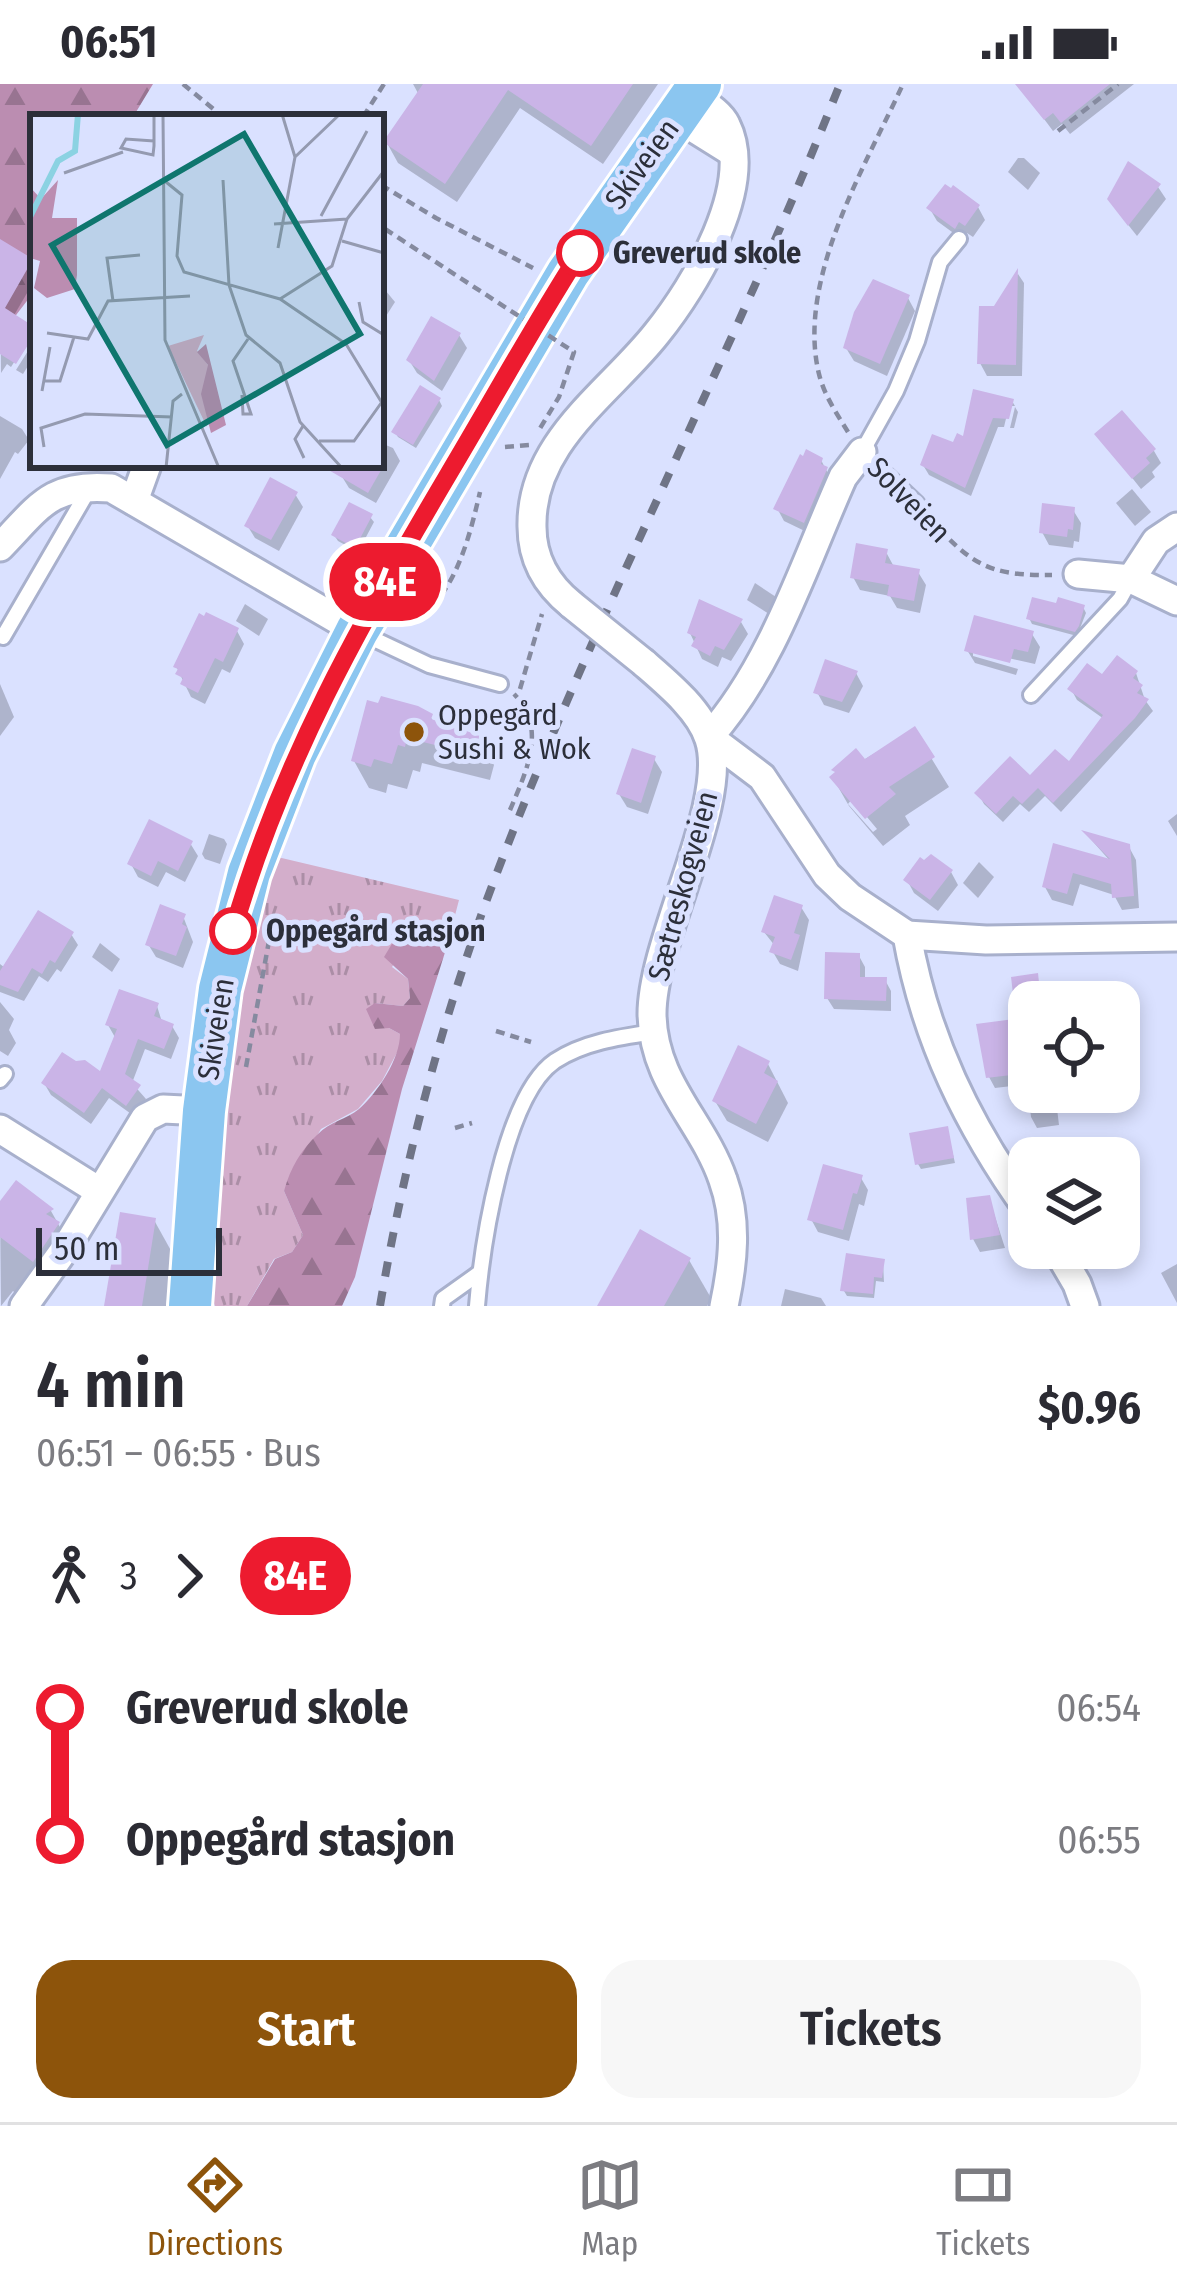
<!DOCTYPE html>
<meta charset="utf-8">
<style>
:root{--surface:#fff;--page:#f7f7f7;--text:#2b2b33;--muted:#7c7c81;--line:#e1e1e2;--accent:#8d540b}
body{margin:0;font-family:"Fira Sans Condensed",sans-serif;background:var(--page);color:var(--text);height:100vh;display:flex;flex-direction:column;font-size:45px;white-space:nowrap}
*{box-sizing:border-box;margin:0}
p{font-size:39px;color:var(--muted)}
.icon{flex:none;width:66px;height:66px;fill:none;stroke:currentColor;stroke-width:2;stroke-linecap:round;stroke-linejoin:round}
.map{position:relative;height:1222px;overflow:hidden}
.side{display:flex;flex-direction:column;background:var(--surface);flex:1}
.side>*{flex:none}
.badge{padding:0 24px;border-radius:39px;font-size:42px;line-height:78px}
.controls{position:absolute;left:1008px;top:897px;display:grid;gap:24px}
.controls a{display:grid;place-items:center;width:132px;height:132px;border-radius:24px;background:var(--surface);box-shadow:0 6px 18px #0003;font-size:60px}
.scale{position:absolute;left:36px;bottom:30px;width:186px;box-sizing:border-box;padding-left:12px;border:6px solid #2c2f3a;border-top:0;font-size:33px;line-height:42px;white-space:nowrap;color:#2c2f3a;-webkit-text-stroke:9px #dae1ff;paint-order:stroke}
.map>.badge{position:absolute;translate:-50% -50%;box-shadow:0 0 0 6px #fff}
.legs{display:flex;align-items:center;gap:18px;height:132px;padding:0 36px;font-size:39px}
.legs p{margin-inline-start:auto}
.overview{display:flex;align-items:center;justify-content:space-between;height:204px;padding:0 36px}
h1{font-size:66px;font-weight:600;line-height:90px}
.button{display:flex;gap:24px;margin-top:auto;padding:24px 36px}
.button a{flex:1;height:138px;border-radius:36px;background:var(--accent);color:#fff;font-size:48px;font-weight:600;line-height:138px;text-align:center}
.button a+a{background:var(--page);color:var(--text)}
ul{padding:0 36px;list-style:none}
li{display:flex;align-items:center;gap:42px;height:132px;font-size:45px}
li i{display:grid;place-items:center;width:18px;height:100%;margin:0 15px;background:currentColor}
li i::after{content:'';width:30px;height:30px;margin:-15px;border:9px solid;border-radius:50%;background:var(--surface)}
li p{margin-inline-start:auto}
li:first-child i{background:linear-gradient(#0000 50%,currentColor 0)}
li:last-child i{background:linear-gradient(currentColor 50%,#0000 0)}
.status{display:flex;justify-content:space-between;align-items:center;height:84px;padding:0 60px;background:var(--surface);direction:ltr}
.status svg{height:33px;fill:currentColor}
.dock{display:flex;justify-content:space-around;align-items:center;height:168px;border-top:3px solid var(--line);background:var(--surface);font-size:33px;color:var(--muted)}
.dock a{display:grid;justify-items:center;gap:6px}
.dock .selected{color:var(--accent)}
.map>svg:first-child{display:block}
.grass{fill:url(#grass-tufts)}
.forest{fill:url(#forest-firs)}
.shadow{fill:#0003;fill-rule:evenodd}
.building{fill:#cab4e7}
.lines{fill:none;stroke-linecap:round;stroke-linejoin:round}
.service-casing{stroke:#a8b0cc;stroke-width:20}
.minor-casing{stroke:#a8b0cc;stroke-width:33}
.primary-casing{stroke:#fff;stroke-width:48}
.path{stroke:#858a9f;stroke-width:4.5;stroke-dasharray:9 6;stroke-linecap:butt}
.service{stroke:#fff;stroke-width:14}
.minor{stroke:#fff;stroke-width:27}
.primary{stroke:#8bc6f0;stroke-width:42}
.rail{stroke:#6f7486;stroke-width:8;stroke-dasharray:15 15;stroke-linecap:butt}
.minor-bridge-casing{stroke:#a8b0cc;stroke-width:33;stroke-linecap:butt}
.path-bridge{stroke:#858a9f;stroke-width:4.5;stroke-dasharray:9 6;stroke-linecap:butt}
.minor-bridge{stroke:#fff;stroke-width:27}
.line-1-casing{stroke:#fff;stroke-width:27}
.line-1{stroke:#ed1b2f;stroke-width:18}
.stop-1-dot{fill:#fff;stroke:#ed1b2f;stroke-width:6}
.poi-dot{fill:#8d540b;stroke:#dae1ff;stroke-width:4.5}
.labels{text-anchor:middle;stroke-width:10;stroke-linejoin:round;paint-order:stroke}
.street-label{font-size:30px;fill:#2c2f3a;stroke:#dae1ff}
.stop-label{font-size:30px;font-weight:bold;fill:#2c2f3a;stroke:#dae1ff;text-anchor:start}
.poi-label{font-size:30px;fill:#2c2f3a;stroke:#dae1ff;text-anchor:start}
.inset-river{fill:none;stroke:#8bd2e2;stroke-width:6}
.inset-road{fill:none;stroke:#949ab0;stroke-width:3}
.view{fill:#0f766e;fill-opacity:0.15;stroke:#0f766e;stroke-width:6}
.inset-edge{fill:none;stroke:#2c2f3a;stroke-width:6}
</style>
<div class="status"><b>06:51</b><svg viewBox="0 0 49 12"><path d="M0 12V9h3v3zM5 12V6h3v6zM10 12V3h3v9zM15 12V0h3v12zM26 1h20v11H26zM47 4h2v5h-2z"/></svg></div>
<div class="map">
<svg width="1177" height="1222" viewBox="0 0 1177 1222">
<defs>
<pattern id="grass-tufts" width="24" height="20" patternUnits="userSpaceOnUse" patternTransform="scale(3)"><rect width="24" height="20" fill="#d3aecb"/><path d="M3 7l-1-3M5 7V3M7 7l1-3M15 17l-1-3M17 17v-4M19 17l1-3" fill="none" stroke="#ab8ea6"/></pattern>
<pattern id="forest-firs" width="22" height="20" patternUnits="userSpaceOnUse" patternTransform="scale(3)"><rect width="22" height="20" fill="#bb8db1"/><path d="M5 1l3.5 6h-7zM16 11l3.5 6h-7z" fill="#987491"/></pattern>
</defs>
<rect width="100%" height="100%" fill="#dae1ff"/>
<polygon class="grass" points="269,771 459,816 447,862 438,846 413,849 392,883 408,895 410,914 403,922 375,919 389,944 400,950 400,963 382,997 358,1025 321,1045 284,1107 303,1151 292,1168 274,1175 247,1222 215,1222 208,1204 235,908"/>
<g class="forest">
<polygon points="0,0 153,0 133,33 33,33 33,209 0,252"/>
<path d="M 438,845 L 447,862 L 402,1005 L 355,1193 L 342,1222 L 247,1222 L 275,1175 L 292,1168 L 303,1151 L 284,1107 C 291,1083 300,1067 318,1050 C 329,1038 347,1035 359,1025 C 378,1008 400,975 400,950 L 389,944 L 375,945 L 366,925 L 375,919 L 403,922 L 410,914 L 408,895 L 384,873 L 396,853 Z"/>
</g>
<g class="shadow">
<polygon points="413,0 658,0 603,80 520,24 457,118 398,79 387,59 419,11"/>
<polygon points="1018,0 1134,0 1070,50 1062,40 1053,47"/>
<polygon points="1018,74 1024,74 1040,89 1028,106 1008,88"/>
<polygon points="1158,103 1166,115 1137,152 1118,128"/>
<polygon points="978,123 985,136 973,153 967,149 963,156 937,137 930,125"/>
<polygon points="0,159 33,179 33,206 30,204 13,233 33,249 11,283 7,280 1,289"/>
<polygon points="1018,190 1024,199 1022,292 987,292 980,279 996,225"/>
<polygon points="381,201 395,218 381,240"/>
<polygon points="908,214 915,227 887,292 854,277 846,264"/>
<polygon points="459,251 467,264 442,307 417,289 409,276"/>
<polygon points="33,259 33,274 23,290 16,286"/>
<polygon points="439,316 442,322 416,364 398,353 395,348"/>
<polygon points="1012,317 1015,322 1009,322 1004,343 998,343 971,412 929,391 923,381 965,356"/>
<polygon points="1015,323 1018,328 1014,344 1010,344"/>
<polygon points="0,332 22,345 29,356 18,370 15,368 0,395"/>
<polygon points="1098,351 1154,367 1161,379 1152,388 1155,393 1141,405"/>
<polygon points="381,359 393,364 400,377 376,419 349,404 341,391 347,381 381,381"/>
<polygon points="821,376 833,399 811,450 784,437 777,424"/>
<polygon points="1132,405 1151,428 1135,442 1116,419"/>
<polygon points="295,410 303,423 279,467 255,454 247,441"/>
<polygon points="1073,426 1081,439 1079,458 1074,457 1073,464 1049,461 1042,448"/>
<polygon points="370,433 374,438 358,468 338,457 334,451"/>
<polygon points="886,468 893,481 918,488 926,501 920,529 897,524 890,512 860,506 853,493"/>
<polygon points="755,499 776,513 769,530 747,516"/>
<polygon points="245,520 268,535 259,552 236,537"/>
<polygon points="1083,523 1086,529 1077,552 1032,540 1029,534"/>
<polygon points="741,538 748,550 731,577 722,573 718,583 702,575 690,549"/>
<polygon points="237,547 244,560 230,589 222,585 205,620 191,613 176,582"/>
<polygon points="1032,550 1040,563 1035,580 973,566 973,572 1018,585 1016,591 975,579 967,566"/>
<polygon points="856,589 863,602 849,629 824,621 817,608"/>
<polygon points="1136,589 1145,616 1153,627 1061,728 1045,712 1029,728 1020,720 1003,738 984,720 978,709 1069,682 1104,635 1077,616 1071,605 1102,594"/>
<polygon points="0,600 14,633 0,652"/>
<polygon points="380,623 430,632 435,640 479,655 494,681 490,696 422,679 420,688 413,686 407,705 388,700 386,709 369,704 354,677"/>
<path d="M 914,646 L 949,703 L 905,732 L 910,741 L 883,762 L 849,722 L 833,694 ZM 852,715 L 877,745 L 873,748 L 848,720 Z"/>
<polygon points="654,675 662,688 648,730 627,723 619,710"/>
<polygon points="1177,730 1177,752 1168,737"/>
<polygon points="209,750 224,755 227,760 220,780 205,775 202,770"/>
<polygon points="1087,751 1129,763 1136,776 1139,824 1122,826 1114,811 1080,800 1073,822 1052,816 1045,803 1055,763 1111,778"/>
<polygon points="190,759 198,772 185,798 166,788 158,803 138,793 131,780"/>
<polygon points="979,778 994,793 978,814 963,799"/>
<polygon points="951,788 958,801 938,827 914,809 907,796"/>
<polygon points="801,823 809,836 798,887 780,880 773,868 775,862 764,848"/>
<polygon points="183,832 193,858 183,884 156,873 148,860"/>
<polygon points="71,850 78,861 61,888 57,885 48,898 39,892 24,917 0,908 0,880 5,884"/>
<polygon points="100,859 120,875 112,888 92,873"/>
<polygon points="859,872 865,883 865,896 885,896 891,907 891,927 834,925 827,914"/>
<polygon points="1036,892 1044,918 1029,918 1029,1008 1055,1008 1059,1041 1037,1044 1031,1033 1027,1000 995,1004 989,993 1020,937 1014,895"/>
<polygon points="0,918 14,935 9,946 16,959 8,972 0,967"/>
<polygon points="157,922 162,938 172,942 179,954 171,975 145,965 132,999 146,1015 134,1032 109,1014 91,1040 51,1011 44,999 102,992 116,955 108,941"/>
<polygon points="768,980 788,1019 768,1058 727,1037 715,1017"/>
<polygon points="947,1045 955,1079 921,1085 918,1080"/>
<polygon points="861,1094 868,1106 864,1122 859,1120 849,1157 818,1148 811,1135"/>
<polygon points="989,1114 1005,1164 980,1168 973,1155"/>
<polygon points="0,1122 51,1127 65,1152 21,1214 13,1207 1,1222"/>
<polygon points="122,1131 154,1136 174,1172 166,1222 108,1222"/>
<polygon points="641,1149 689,1176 711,1214 707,1222 600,1222"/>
<polygon points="883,1178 884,1198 876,1197 874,1214 847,1212 844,1207"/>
<polygon points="1177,1180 1177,1219 1161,1189"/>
<polygon points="785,1205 821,1214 826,1222 781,1222"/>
</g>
<g class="building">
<polygon points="423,0 633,0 591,62 508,6 445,100 383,58"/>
<polygon points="1015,0 1110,0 1061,39 1053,29 1044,36"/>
<polygon points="1128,77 1161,100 1128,142 1107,115"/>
<polygon points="945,100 951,104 953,101 980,121 965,142 959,138 955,145 926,124"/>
<polygon points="0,155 33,175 5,224 33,242 33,253 16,280 0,270"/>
<polygon points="1018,184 1016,281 977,280 979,222 994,222"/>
<polygon points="873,195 910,211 880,280 843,264 854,228"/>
<polygon points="431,232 461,249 434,297 406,276"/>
<polygon points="420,301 441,314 413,361 391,348"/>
<polygon points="973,305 1014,315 1009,335 993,334 965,404 920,381 932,350 953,358 957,349 963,352"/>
<polygon points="1122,326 1156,365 1146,374 1150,379 1132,395 1094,350"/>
<polygon points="806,365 823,374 821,380 828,383 804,439 773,425 800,370 803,372"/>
<polygon points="320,381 384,381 368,409"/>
<polygon points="270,393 298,408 271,456 244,442"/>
<polygon points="349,418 373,430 355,464 331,451"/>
<polygon points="1042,419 1075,423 1073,446 1068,445 1067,453 1039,449"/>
<polygon points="856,459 888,465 885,479 920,485 914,517 887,512 889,501 850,494"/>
<polygon points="1032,513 1056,519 1058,513 1085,521 1079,542 1075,548 1026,535"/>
<polygon points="699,515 743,535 724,566 715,562 710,572 691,562 696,553 687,549"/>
<polygon points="206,528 239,544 223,578 215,574 198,609 180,600 183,594 175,590 178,585 173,583 199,529 204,532"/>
<polygon points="974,531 1034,547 1028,568 1014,565 1010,579 964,567"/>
<polygon points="1117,571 1138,587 1133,594 1143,601 1137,609 1149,615 1135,634 1053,719 1038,704 1022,720 1013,712 996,730 974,709 1010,672 1030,691 1055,665 1069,677 1103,631 1067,605 1087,579 1102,590"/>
<polygon points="825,575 858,587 842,618 813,609"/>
<polygon points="381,612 418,622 433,630 431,635 481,652 475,671 407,654 405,663 398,661 392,680 374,675 371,683 351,677 367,616 378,619"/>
<polygon points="915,642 935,673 889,703 896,710 865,735 829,693 835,688 831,686 856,664 865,675"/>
<polygon points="632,664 656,672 641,719 616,710"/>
<polygon points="149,735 193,757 178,787 158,777 151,792 127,780"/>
<polygon points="1081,746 1130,760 1134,812 1112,814 1111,800 1073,789 1067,810 1042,803 1053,759 1110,775"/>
<polygon points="931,770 953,786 930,816 903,796 920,773 924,776"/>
<polygon points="774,811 803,821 794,849 800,851 791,876 769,868 775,853 761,848"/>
<polygon points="160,820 186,830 182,840 187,843 176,872 145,861"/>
<polygon points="38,826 74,848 55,879 50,876 42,890 32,884 18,908 0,901 0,887"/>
<polygon points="825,868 860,869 860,893 887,893 886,917 824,915"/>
<polygon points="1038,889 1041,918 1014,918 1011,893"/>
<polygon points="119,905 159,919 154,932 174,940 164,965 138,955 125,990 141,1001 126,1022 102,1004 84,1029 41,999 62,968 76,977 85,976 100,987 117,945 105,941"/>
<polygon points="1029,933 1029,989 986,994 976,940"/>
<polygon points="738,961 770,977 764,989 778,997 756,1040 712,1017"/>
<polygon points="948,1042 954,1074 915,1081 909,1049"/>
<polygon points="823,1080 863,1091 857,1110 853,1109 843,1146 807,1136"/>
<polygon points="16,1096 54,1125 46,1130 60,1138 33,1178 0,1153 0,1117"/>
<polygon points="990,1111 1000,1151 970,1156 966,1114"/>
<polygon points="120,1128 156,1134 142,1222 104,1222"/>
<polygon points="640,1145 691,1174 664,1222 597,1222"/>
<polygon points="846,1169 885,1175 882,1194 874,1193 873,1210 840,1207"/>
</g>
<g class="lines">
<defs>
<g id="service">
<polyline points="917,420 862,368 896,307 917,257 940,178 959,155"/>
<polyline points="361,549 429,581 500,600"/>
<polyline points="3,553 88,407"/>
<polyline points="1031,611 1120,515 1131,495"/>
<polyline points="0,996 5,990"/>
<polyline points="442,1222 443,1215 478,1190"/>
<path d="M 477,1222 C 482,1162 504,1012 555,977 C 584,958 620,953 654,948"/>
</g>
<g id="minor">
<polyline points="676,33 732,68"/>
<polyline points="134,417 147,381"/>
<path d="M 0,463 C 39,423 50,399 111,404 L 357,547"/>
<polyline points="1078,490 1131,495 1177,517"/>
<polyline points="1131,495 1156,457 1177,443"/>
<path d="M 572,521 C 547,501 532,475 532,443 C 530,358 610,309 657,249 C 695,202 756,101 726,41 C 720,28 703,19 692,11"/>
<path d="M 644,579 C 667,599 700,626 709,655 C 730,718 652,855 652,930 C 653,999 703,1037 723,1096 C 738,1137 733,1180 724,1222"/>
<path d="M 709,653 L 762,693 L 827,791 L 850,813 L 907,851 C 925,954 968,1042 1029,1127"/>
<path d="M 709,653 C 773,581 804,480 843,393 L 862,368"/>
<polyline points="907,851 986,856 1177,853"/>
<polyline points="0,1045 99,1107"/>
<polyline points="1056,1164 1077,1200 1085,1222"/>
<polyline points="24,1222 67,1162 145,1034 163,1025 204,1027"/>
</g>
<polyline id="primary" points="190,1222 204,1027 220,905 249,789 295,670 357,547 568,189 700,0"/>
</defs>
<use href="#service" class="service-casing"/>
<use href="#minor" class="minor-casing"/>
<use href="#primary" class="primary-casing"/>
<g class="path">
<polyline points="183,0 223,33"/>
<polyline points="363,33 384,0"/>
<polyline points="1058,47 1118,0"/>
<polyline points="381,101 436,134 533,184"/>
<polyline points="381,142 385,145"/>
<path d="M 848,348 C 837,330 824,311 819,290 C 796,196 865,83 903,0"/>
<polyline points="505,363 529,361"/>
<path d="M 929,434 C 971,480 988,492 1052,491"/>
<path d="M 404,534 C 453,529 471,446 480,408"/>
<polyline points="520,605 542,530"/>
<path d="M 510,726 C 526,688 548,644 514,610"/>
<polyline points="496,947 531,958"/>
<polyline points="246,983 271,846"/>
<polyline points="455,1044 472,1039"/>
</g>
<use href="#service" class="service"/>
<use href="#minor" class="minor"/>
<use href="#primary" class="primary"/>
<path class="rail" d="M 380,1222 C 403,1085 438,949 486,818 C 589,539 731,276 840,0"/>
<defs>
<polyline id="minor-bridge" points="572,521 644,579"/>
</defs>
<use href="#minor-bridge" class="minor-bridge-casing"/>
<polyline class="path-bridge" points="385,145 574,268 559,313 539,346"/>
<use href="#minor-bridge" class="minor-bridge"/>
</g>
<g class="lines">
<defs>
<path id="line-1" d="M 233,847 C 280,681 361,538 448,391 C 492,317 534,241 580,169"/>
</defs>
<use href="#line-1" class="line-1-casing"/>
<use href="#line-1" class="line-1"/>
</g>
<g class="stop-1-dot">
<circle cx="580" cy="169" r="21"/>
<circle cx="233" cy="847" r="21"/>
</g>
<circle class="poi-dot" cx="414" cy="648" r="12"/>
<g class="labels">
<g class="street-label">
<text transform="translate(642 80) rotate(-54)" y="10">Skiveien</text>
<text transform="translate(909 416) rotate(46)" y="10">Solveien</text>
<text transform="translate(683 802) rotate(-75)" y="10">Sætreskogveien</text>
<text transform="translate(216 945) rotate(-81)" y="10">Skiveien</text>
</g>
<g class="stop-label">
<text x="613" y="179">Greverud skole</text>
<text x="266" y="857">Oppegård stasjon</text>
</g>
<g class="poi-label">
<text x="438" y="641">Oppegård<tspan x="438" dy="34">Sushi &amp; Wok</tspan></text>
</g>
</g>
<g transform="translate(30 30)">
<rect width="354" height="354" fill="#dae1ff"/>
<path d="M 174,221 L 167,237 L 178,251 L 177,313 L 138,232 Z" fill="#d3aecb"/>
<path d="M 28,66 L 22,104 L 47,104 L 47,161 L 45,175 L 17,184 L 4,174 L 10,147 L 0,144 L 0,73 L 11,85 ZM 176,230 L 196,311 L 181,319 L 171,280 L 178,251 L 167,238 Z" fill="#bb8db1"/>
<path class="inset-river" d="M 0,103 L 28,47 L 45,37 L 48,0"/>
<path class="inset-road" d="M 124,0 L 124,32 L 123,41 L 91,34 L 96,25 L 124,27M 133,0 L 135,226 L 189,354M 265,43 L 310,0M 34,59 L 93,38M 193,66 L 199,171 L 216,221 L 250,249 L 270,308 L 312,354M 136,68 L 152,81 L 147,142 L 154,158 L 250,185 L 316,230 L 352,289M 291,102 L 337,17M 244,110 L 317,105M 312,127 L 354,139M 248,134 L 265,43 L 252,0M 250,185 L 302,152 L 317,105 L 354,57M 83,187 L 77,144 L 110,141M 329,188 L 333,208 L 354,221M 17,219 L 58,225 L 78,187 L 160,182M 13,267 L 30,267 L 44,223M 12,277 L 20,233M 212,281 L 213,300 L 221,300 L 203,247 L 218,225M 273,312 L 265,325 L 274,344M 289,327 L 324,327 L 354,285M 14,333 L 11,314 L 55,300 L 142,303M 136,354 L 143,287 L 152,280"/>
<path class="view" d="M 214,20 L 330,220 L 137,331 L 22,131 Z"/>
<rect width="354" height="354" class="inset-edge"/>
</g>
</svg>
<div class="controls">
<a><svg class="icon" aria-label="locate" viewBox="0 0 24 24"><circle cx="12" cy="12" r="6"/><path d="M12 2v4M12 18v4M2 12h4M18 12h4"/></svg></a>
<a><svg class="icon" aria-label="layers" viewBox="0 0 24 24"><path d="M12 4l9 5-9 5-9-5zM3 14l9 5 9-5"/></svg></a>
</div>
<div class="scale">50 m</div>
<b class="badge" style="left:385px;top:498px;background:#ed1b2f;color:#fff">84E</b>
</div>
<section class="side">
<div class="overview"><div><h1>4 min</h1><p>06:51 – 06:55 · Bus</p></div><b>$0.96</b></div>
<div class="legs"><svg class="icon" aria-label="walk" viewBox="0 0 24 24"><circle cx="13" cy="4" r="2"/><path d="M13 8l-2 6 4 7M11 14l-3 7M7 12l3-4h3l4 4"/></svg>3<svg class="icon" aria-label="forward" viewBox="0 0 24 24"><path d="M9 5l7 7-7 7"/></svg><b class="badge" style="background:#ed1b2f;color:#fff">84E</b></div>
<ul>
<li><i style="color:#ed1b2f"></i><b>Greverud skole</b><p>06:54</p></li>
<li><i style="color:#ed1b2f"></i><b>Oppegård stasjon</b><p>06:55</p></li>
</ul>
<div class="button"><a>Start</a><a>Tickets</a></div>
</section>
<nav class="dock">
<a class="selected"><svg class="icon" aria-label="directions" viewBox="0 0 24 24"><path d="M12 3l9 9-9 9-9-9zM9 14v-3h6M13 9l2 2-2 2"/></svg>Directions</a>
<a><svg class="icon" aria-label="map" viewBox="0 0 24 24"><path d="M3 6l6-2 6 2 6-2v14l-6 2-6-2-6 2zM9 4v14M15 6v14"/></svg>Map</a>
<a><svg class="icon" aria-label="tickets" viewBox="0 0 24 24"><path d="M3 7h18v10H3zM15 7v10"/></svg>Tickets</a>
</nav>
